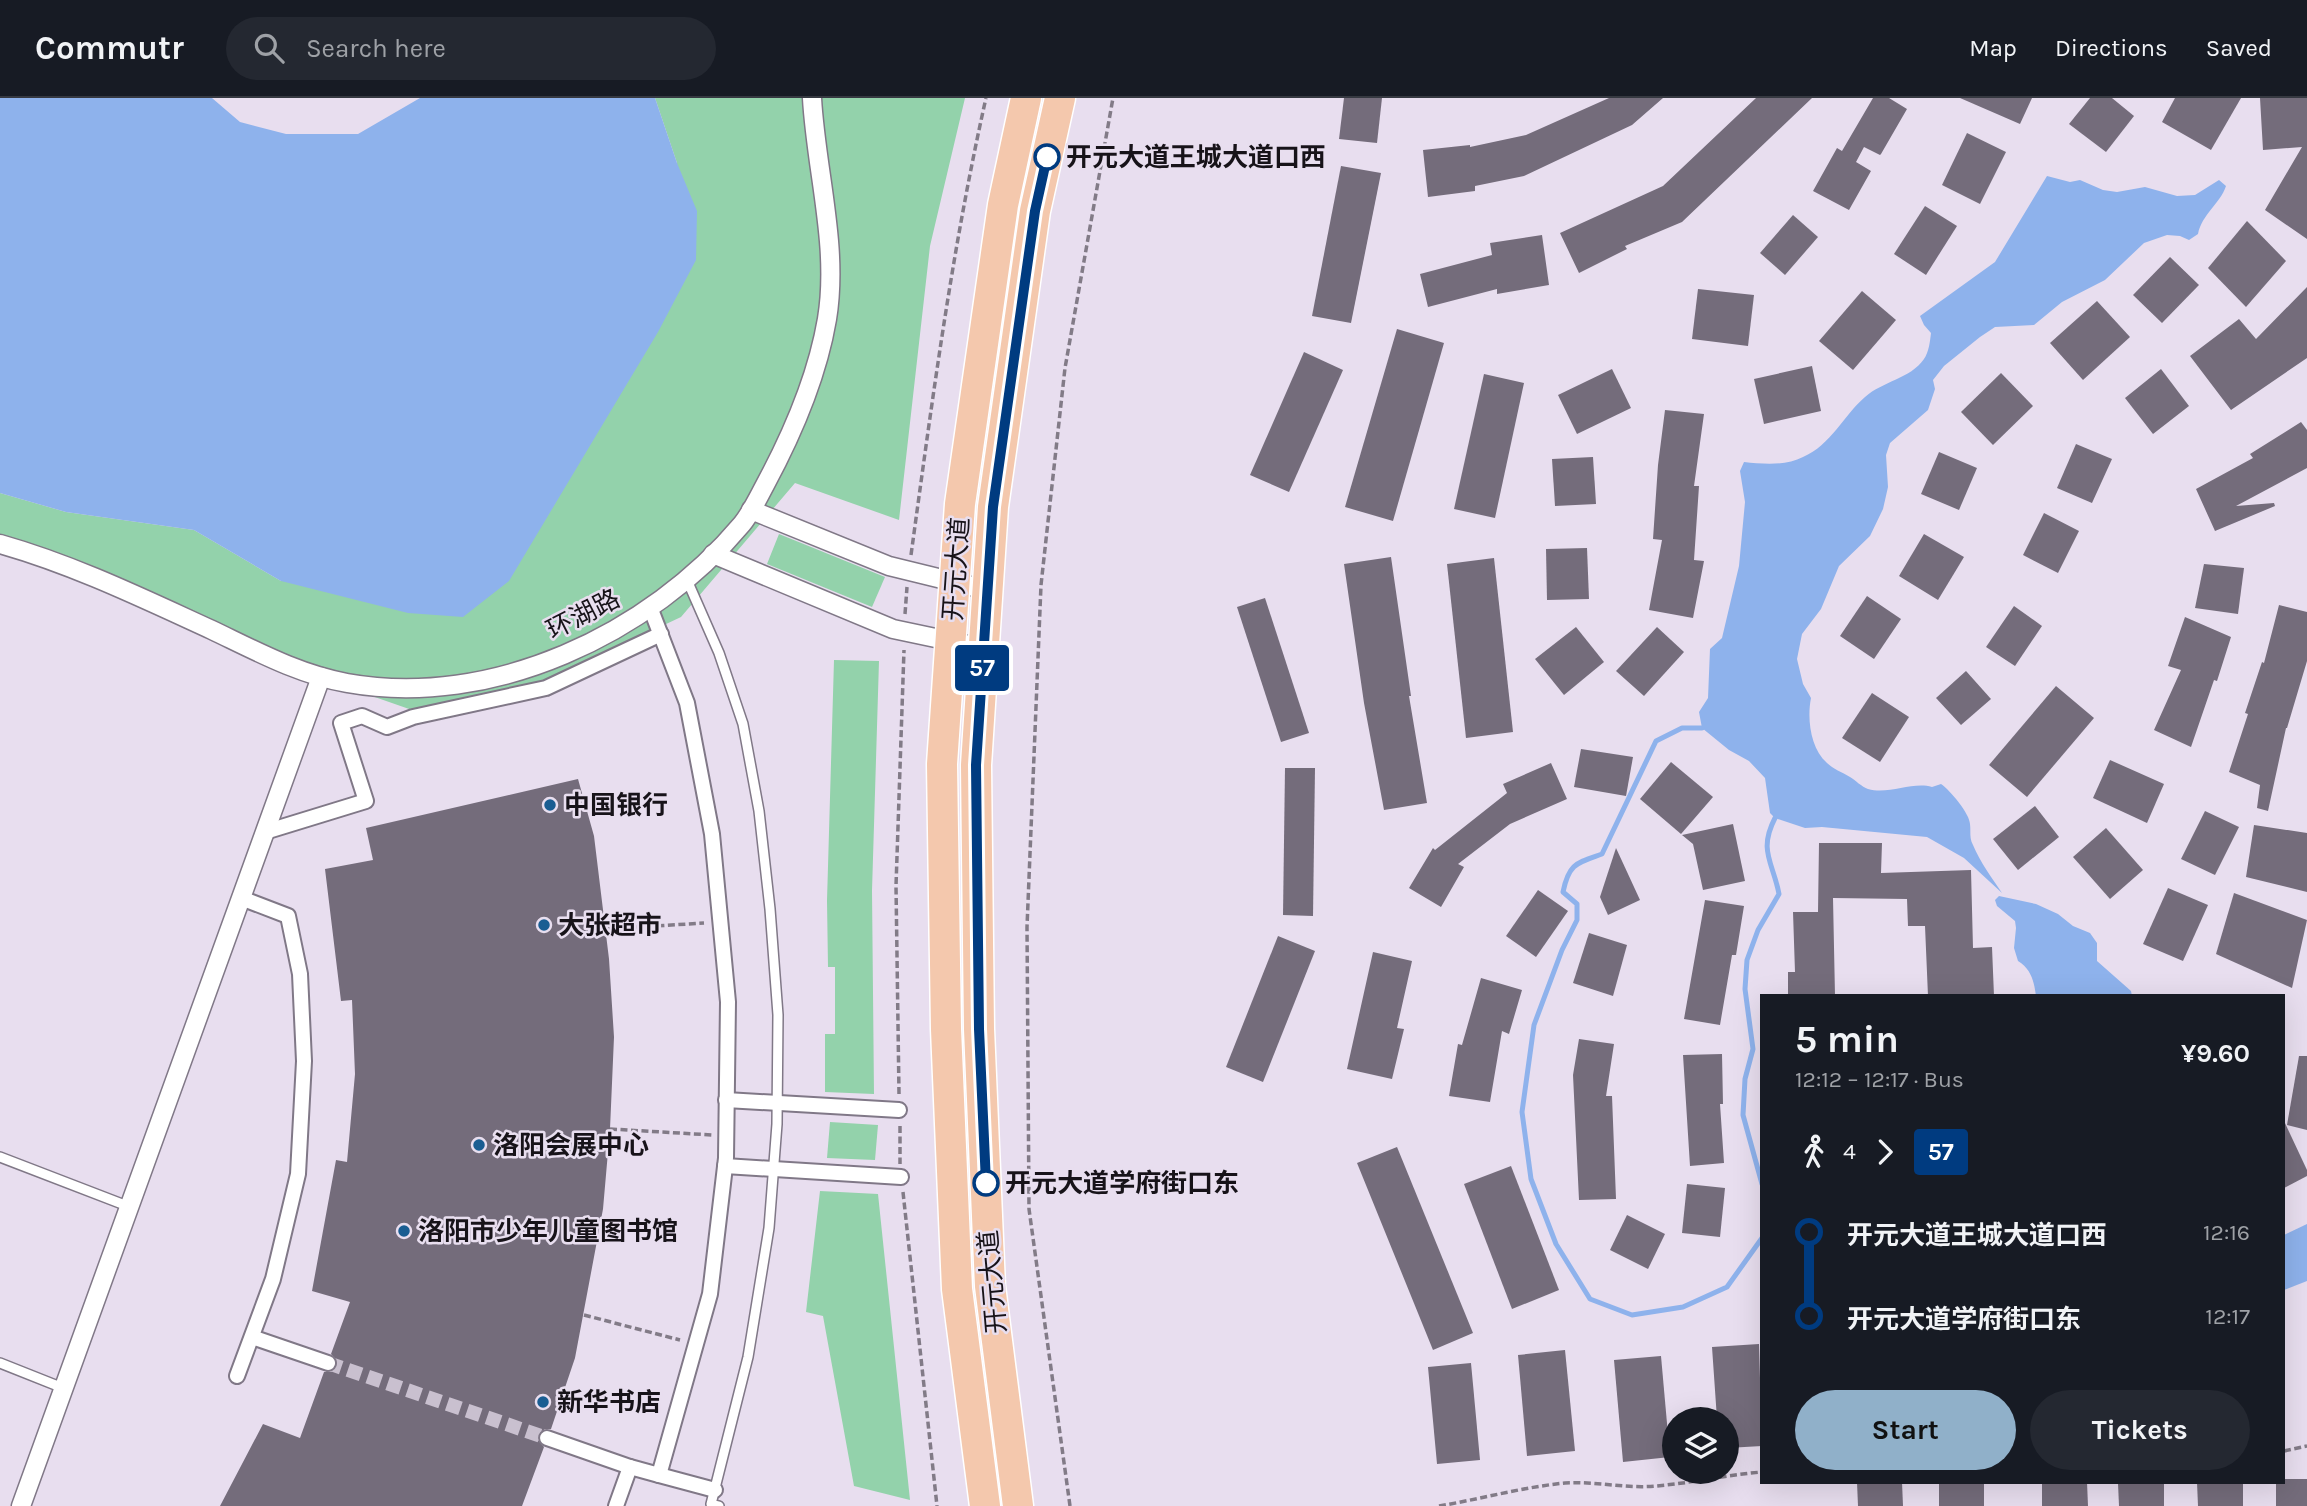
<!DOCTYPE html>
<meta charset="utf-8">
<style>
:root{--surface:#171b24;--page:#242831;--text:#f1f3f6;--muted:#9ea1a6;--line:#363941;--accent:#90b0c9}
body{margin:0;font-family:Karla,"Noto Sans SC",sans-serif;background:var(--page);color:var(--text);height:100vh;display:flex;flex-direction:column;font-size:26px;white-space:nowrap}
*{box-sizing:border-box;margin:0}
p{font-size:23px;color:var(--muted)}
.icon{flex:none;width:38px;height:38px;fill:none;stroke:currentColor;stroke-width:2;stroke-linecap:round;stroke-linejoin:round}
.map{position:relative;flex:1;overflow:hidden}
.details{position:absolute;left:1760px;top:896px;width:525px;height:490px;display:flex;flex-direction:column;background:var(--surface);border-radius:0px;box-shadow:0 7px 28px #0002}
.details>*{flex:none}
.badge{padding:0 14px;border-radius:5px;font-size:24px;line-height:46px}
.tools{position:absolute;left:1662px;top:1309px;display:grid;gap:14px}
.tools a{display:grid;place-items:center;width:77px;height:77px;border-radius:50%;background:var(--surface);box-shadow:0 7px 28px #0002;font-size:35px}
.map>.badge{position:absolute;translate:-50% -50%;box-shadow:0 0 0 4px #fff}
.legs{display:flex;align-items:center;gap:10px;height:77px;padding:0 35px;font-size:23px}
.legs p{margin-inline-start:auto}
.headline{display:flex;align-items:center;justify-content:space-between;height:119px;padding:0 35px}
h1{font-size:38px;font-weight:700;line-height:52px}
.cta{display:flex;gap:14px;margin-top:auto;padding:14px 35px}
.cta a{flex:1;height:80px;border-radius:42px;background:var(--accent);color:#111;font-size:28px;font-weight:700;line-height:80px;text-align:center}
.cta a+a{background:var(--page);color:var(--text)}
ul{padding:0 35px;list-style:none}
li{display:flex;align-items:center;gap:24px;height:84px;font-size:26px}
li i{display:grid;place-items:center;width:10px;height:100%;margin:0 9px;background:currentColor}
li i::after{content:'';width:18px;height:18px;margin:-9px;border:5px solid;border-radius:50%;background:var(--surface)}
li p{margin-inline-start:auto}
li:first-child i{background:linear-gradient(#0000 50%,currentColor 0)}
li:last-child i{background:linear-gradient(currentColor 50%,#0000 0)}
header{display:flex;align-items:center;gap:42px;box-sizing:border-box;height:98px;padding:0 35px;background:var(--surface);border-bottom:2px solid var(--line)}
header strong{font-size:33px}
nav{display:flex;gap:38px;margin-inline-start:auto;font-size:24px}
.search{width:490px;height:63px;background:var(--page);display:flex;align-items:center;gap:18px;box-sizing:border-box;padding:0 24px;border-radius:38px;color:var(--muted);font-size:26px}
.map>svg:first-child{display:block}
.green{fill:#93d2ab}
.water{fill:#8eb2ec}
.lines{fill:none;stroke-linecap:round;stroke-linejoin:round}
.stream{stroke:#8eb2ec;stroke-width:5}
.building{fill:#746c7b}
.pedestrian-tunnel{stroke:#c9c0cf;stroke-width:14;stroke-dasharray:14 7;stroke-linecap:butt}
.service-casing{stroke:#807887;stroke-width:12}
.pedestrian-casing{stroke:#807887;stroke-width:18}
.minor-casing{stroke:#807887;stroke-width:21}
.primary-casing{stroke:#fff;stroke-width:33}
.path{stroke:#827b87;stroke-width:3.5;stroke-dasharray:7 3.5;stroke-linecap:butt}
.service{stroke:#fff;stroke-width:9}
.pedestrian{stroke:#fff;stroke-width:14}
.minor{stroke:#fff;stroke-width:18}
.primary{stroke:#f4c8ad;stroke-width:30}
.line-1-casing{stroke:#fff;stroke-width:16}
.line-1{stroke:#003b80;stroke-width:10}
.stop-1-dot{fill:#fff;stroke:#003b80;stroke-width:3.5}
.poi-dot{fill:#195d92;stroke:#e8deef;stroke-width:2.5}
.labels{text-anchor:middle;stroke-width:5;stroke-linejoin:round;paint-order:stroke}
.stop-label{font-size:26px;font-weight:bold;fill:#171319;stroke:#e8deef;text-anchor:start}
.street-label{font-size:26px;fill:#171319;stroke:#e8deef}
.poi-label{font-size:26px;font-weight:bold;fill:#171319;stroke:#e8deef;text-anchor:start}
</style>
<header>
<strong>Commutr</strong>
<div class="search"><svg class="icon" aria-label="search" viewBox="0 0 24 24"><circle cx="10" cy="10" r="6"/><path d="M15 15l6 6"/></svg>Search here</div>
<nav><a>Map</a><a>Directions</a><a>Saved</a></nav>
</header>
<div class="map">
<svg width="2307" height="1408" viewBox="0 0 2307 1408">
<rect width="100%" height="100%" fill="#e8deef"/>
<g class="green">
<polygon points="655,0 965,0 930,148 899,422 795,385 681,519 543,584 412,612 323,581 26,458 0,452 0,395 66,414 194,432 281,483 677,65"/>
<polygon points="779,436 885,479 872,509 767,466"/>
<polygon points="834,562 879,563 872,793 874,996 825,994 825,936 835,936 835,869 828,869 827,803"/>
<polygon points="830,1024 878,1027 875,1062 827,1060"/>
<polygon points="820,1093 878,1096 910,1402 854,1388 823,1218 806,1214"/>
</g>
<g class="water">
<polygon points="0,0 212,0 240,24 286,36 358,36 420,0 655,0 677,65 697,113 696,162 658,234 509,483 463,519 408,515 281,483 194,432 66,414 0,395"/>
<path d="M 2047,78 L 2070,84 L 2080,82 L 2103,92 L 2117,94 L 2145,89 L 2177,98 L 2195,97 L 2219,82 L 2226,88 C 2220,106 2202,116 2198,136 L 2189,142 L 2180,138 L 2167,137 L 2144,145 L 2105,182 L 2062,204 L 2034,227 L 1995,229 L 1980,239 L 1944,268 L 1933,282 L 1935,291 L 1928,312 L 1890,345 L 1886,357 L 1888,389 L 1883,411 L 1870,438 L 1839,468 L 1821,511 L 1802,536 L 1797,561 L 1803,586 L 1811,600 C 1807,620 1810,650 1827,665 C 1833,671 1842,674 1850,679 C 1855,682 1862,689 1868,691 C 1889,697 1913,683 1932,689 L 1941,686 C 1950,692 1970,716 1970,726 C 1971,733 1969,740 1973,747 C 1980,764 1992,780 2002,795 L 1964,760 L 1927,739 L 1822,729 L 1805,730 L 1775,720 L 1770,715 L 1765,680 L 1749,663 L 1729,652 L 1702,630 L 1699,614 L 1708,600 L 1710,551 L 1722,540 L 1739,468 L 1745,404 L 1740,373 L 1744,364 C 1763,366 1786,368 1803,359 C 1831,347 1843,318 1865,299 C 1883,283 1910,281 1924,261 C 1929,254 1930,243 1931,235 L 1924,227 L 1920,218 L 1995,164 Z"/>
<path d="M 1999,798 L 2036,806 L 2058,816 L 2073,828 L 2090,835 L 2097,845 L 2097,863 L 2131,893 L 2132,898 L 2036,898 C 2034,883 2031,871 2018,863 L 2014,850 L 2016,830 L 2015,823 L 1997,808 L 1995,802 Z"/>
<polygon points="2307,1126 2307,1183 2284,1192 2284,1137"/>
</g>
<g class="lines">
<g class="stream">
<path d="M 1702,630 L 1682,630 L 1656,643 L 1602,756 C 1577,765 1569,765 1563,794 L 1577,806 L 1577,822 L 1562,852 L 1534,927 L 1522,1014 L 1531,1081 L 1556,1146 L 1590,1201 L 1632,1217 L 1683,1209 L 1727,1189 L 1762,1140"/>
<path d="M 1762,1086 L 1743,1017 L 1745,981 L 1753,951 L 1745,891 L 1747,862 L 1758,832 L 1779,796 C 1773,764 1758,753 1775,720"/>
</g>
</g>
<g class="building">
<polygon points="1344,0 1382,0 1377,45 1339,41"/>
<polygon points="1609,0 1663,0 1632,27 1524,78 1475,88 1475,93 1428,99 1423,52 1470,47 1470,49 1526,37"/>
<polygon points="1756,0 1812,0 1682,124 1625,148 1627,151 1579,175 1560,135 1663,88"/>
<polygon points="1873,0 1889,0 1907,11 1881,56 1880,57 1864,49 1856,64 1871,73 1849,112 1813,93 1837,50 1842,53"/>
<polygon points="1960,0 2032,0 2020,26"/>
<polygon points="2090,0 2112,0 2134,18 2106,54 2069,26"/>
<polygon points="2175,0 2241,0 2211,52 2162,24"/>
<polygon points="2260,0 2307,0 2307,141 2265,112 2302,49 2263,52"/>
<polygon points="1967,35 2006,54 1980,106 1942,87"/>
<polygon points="1341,68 1381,75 1351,225 1312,218"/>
<polygon points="1925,108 1957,128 1926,177 1894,156"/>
<polygon points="1793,117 1818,139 1785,177 1760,155"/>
<polygon points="2247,123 2286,163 2246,209 2208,170"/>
<polygon points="1542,137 1549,187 1497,196 1497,191 1428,209 1420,176 1492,157 1490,145"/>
<polygon points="2170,159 2199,187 2162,225 2133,197"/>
<polygon points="2307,189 2307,260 2231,312 2190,258 2239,221 2256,241"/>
<polygon points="1698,191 1754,197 1748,248 1692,241"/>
<polygon points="1862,193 1896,222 1853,272 1819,243"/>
<polygon points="2097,203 2130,239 2083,282 2050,245"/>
<polygon points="1397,231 1444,245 1393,423 1345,409"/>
<polygon points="1304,254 1343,272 1289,394 1250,377"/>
<polygon points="1812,268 1821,313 1764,326 1754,281"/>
<polygon points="1612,271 1631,310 1577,336 1558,297"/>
<polygon points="2161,271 2189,308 2153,336 2125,300"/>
<polygon points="2001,275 2033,308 1993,347 1961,314"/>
<polygon points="1484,276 1524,285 1495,420 1454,411"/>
<polygon points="1665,312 1704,316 1694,388 1699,388 1694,462 1704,463 1693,520 1649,512 1662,442 1653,441 1658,367"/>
<polygon points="2301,324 2307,332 2307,370 2236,408 2274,405 2275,408 2215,433 2196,391 2253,360 2250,356"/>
<polygon points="2076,346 2112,361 2092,405 2057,390"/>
<polygon points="1939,354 1977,370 1959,412 1921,396"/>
<polygon points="1593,359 1596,406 1555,408 1552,361"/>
<polygon points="2044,415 2079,433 2058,475 2023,457"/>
<polygon points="1924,436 1964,459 1938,502 1899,478"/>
<polygon points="1587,450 1589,501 1547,502 1546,451"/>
<polygon points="1391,459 1411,598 1409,598 1427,705 1384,712 1364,605 1344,466"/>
<polygon points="1494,460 1513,634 1466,640 1447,466"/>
<polygon points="2204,466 2244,470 2238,516 2195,510"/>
<polygon points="1867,498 1901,521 1874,561 1840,538"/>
<polygon points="1265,500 1309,635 1281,644 1237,509"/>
<polygon points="2279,507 2307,514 2307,563 2287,630 2286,630 2268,713 2257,710 2260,687 2229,674 2248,616 2245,615 2262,564 2264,565"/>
<polygon points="2014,508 2042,528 2015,568 1986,549"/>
<polygon points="2185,519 2231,539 2217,583 2214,582 2191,649 2154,632 2181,572 2168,568"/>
<polygon points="1576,529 1604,564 1564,597 1535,561"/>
<polygon points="1657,529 1684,554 1644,598 1616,573"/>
<polygon points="1966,573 1991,601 1961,627 1936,600"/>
<polygon points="2056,588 2094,620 2027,699 1989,667"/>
<polygon points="1872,595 1909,619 1880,664 1842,640"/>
<polygon points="1581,651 1633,659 1626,698 1574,689"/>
<polygon points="2110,662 2164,686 2147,725 2093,700"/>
<polygon points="1671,664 1713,699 1681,736 1640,701"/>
<polygon points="1551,665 1567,701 1510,726 1458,766 1464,769 1441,809 1409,790 1433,750 1435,752 1507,695 1503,686"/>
<polygon points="1285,670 1315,670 1313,818 1283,817"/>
<polygon points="578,681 594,738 609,861 614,939 610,1031 603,1111 575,1260 551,1331 545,1331 538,1336 538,1342 544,1349 522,1408 220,1408 263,1326 300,1340 324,1274 331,1274 337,1269 337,1263 331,1256 350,1204 312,1193 336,1062 347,1064 355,976 352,902 341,903 325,771 373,762 366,730"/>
<polygon points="2035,708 2059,739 2018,772 1993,741"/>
<polygon points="2205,713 2239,729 2215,777 2181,761"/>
<polygon points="1733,726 1745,783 1703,792 1693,746 1682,737"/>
<polygon points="2254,727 2307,735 2307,794 2246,779"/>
<polygon points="2106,730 2143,772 2110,801 2073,759"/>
<polygon points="1819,745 1882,745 1881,775 1971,772 1973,850 1992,849 1994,898 1928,898 1925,828 1908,828 1907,801 1833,800 1835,898 1788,898 1788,874 1795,874 1793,814 1818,814"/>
<polygon points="1616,750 1640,802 1608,817 1600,799"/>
<polygon points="2168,790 2208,807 2183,863 2143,846"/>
<polygon points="1538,792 1568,813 1536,859 1506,838"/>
<polygon points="2234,795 2307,822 2292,890 2216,856"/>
<polygon points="1705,802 1744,808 1736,857 1732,857 1720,927 1684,921"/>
<polygon points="1589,835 1627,847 1613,898 1573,885"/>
<polygon points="1278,838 1315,853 1263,984 1226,969"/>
<polygon points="1373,854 1412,863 1397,930 1404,931 1392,981 1347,971"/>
<polygon points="1481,880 1522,892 1509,936 1502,933 1490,1004 1449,998 1458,946 1462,947"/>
<polygon points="1579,941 1614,946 1606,998 1612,998 1616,1101 1579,1102 1573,977"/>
<polygon points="1722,956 1723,1006 1720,1006 1724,1065 1690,1068 1683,957"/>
<polygon points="2299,958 2307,958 2307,1032 2287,1027"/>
<polygon points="2284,1023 2307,1072 2307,1078 2284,1090"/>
<polygon points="1397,1049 1473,1235 1433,1252 1357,1065"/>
<polygon points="1511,1068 1559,1192 1512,1211 1464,1086"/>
<polygon points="1687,1086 1725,1090 1720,1139 1682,1135"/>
<polygon points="1627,1117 1665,1136 1648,1171 1610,1152"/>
<polygon points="1759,1246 1762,1348 1727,1350 1727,1321 1717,1321 1712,1249"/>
<polygon points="1565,1252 1575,1353 1527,1358 1518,1257"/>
<polygon points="1661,1258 1670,1359 1623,1364 1614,1262"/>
<polygon points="1471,1265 1480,1362 1437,1366 1428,1269"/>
<polygon points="2284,1381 2307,1381 2307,1408 2276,1408 2276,1384 2284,1384"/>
<polygon points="1857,1384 1902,1384 1903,1408 1858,1408"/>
<rect x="1939" y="1384" width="45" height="24"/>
<polygon points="2042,1384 2087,1384 2088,1408 2042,1408"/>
<polygon points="2164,1384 2164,1408 2119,1408 2118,1385"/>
<polygon points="2197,1384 2243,1384 2243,1408 2198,1408"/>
</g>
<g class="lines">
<polyline class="pedestrian-tunnel" points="328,1265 547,1340"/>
<defs>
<g id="service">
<polyline points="687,482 719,555 743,626 759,713 770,811 778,917 777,1026 769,1130 748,1259 711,1406 719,1408"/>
<polyline points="0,1059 130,1109"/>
<polyline points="0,1265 63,1290"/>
</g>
<g id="pedestrian">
<polyline points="265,734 366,703 341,625 362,618 387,629 413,619 546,590 661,536"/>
<polyline points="726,1002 899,1012"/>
<polyline points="725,1068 901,1079"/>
<polyline points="252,1239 328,1265"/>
<polyline points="237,1278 273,1181 298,1076 304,963 300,876 288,818 241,800"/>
<polyline points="547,1340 630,1369"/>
<polyline points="659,1377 715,1392"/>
<polyline points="616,1408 630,1369 659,1377 710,1196 726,1060 728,904 712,736 687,605 650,509"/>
</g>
<g id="minor">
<polyline points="751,412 889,468 987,492"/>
<path d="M 0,446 C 74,467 142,500 212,532 C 256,553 298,576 347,585 C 492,611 650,536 742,426 C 751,415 758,400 765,387 C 793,335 817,280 827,221 C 839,148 816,73 812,0"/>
<polyline points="713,456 893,531 983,550"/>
<polyline points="21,1408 321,579"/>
</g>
<g id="primary">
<polyline points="985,1408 957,1191 946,931 942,666 960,406 1003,107 1026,0"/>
<polyline points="1018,1408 990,1188 979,931 976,667 993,409 1035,113 1060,0"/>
</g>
</defs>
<use href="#service" class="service-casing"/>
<use href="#pedestrian" class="pedestrian-casing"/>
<use href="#minor" class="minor-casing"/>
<use href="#primary" class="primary-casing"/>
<g class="path">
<path d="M 911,457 C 932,304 952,151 986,0"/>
<polyline points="905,516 907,489"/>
<polyline points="605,831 704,825"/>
<polyline points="899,996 896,788 904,552"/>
<polyline points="900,1028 900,1066"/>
<polyline points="610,1031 713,1037"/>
<polyline points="903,1094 937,1408"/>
<polyline points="584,1217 680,1242"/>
<polyline points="2284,1353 2307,1348"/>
<polyline points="1070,1408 1029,1111 1027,829 1041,487 1065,270 1113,0"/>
<path d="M 1439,1408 C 1481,1401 1523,1389 1565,1385 C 1596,1383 1626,1391 1656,1388 C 1692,1385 1726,1377 1762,1374"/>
</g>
<use href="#service" class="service"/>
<use href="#pedestrian" class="pedestrian"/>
<use href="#minor" class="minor"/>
<use href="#primary" class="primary"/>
</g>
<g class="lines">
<defs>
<polyline id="line-1" points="986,1085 979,931 976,667 993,409 1035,113 1047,59"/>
</defs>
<use href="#line-1" class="line-1-casing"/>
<use href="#line-1" class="line-1"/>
</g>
<g class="stop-1-dot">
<circle cx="1047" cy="59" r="12"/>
<circle cx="986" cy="1085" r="12"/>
</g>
<g class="poi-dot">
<circle cx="550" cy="707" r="7"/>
<circle cx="544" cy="827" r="7"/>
<circle cx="479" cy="1047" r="7"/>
<circle cx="404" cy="1133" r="7"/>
<circle cx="543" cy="1304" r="7"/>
</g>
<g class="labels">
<g class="stop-label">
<text x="1066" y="68">开元大道王城大道口西</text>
<text x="1005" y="1094">开元大道学府街口东</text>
</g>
<g class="street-label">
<text transform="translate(956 471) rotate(-86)" y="9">开元大道</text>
<text transform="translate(583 516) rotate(-27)" y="9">环湖路</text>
<text transform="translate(992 1184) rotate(-95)" y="9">开元大道</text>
</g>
<g class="poi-label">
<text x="564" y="716">中国银行</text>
<text x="558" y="836">大张超市</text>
<text x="493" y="1056">洛阳会展中心</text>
<text x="418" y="1142">洛阳市少年儿童图书馆</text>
<text x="557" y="1313">新华书店</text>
</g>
</g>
</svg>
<div class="tools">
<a><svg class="icon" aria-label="layers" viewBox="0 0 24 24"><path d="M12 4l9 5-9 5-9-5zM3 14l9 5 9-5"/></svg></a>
</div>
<b class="badge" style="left:982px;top:570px;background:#003b80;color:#fff">57</b>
<section class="details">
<div class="headline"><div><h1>5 min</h1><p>12:12 – 12:17 · Bus</p></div><b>¥9.60</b></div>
<div class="legs"><svg class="icon" aria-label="walk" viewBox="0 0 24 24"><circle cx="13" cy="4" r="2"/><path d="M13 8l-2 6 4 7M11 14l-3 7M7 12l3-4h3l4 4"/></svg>4<svg class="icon" aria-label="forward" viewBox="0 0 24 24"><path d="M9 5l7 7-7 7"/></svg><b class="badge" style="background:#003b80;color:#fff">57</b></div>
<ul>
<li><i style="color:#003b80"></i><b>开元大道王城大道口西</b><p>12:16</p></li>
<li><i style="color:#003b80"></i><b>开元大道学府街口东</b><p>12:17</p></li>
</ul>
<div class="cta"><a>Start</a><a>Tickets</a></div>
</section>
</div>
